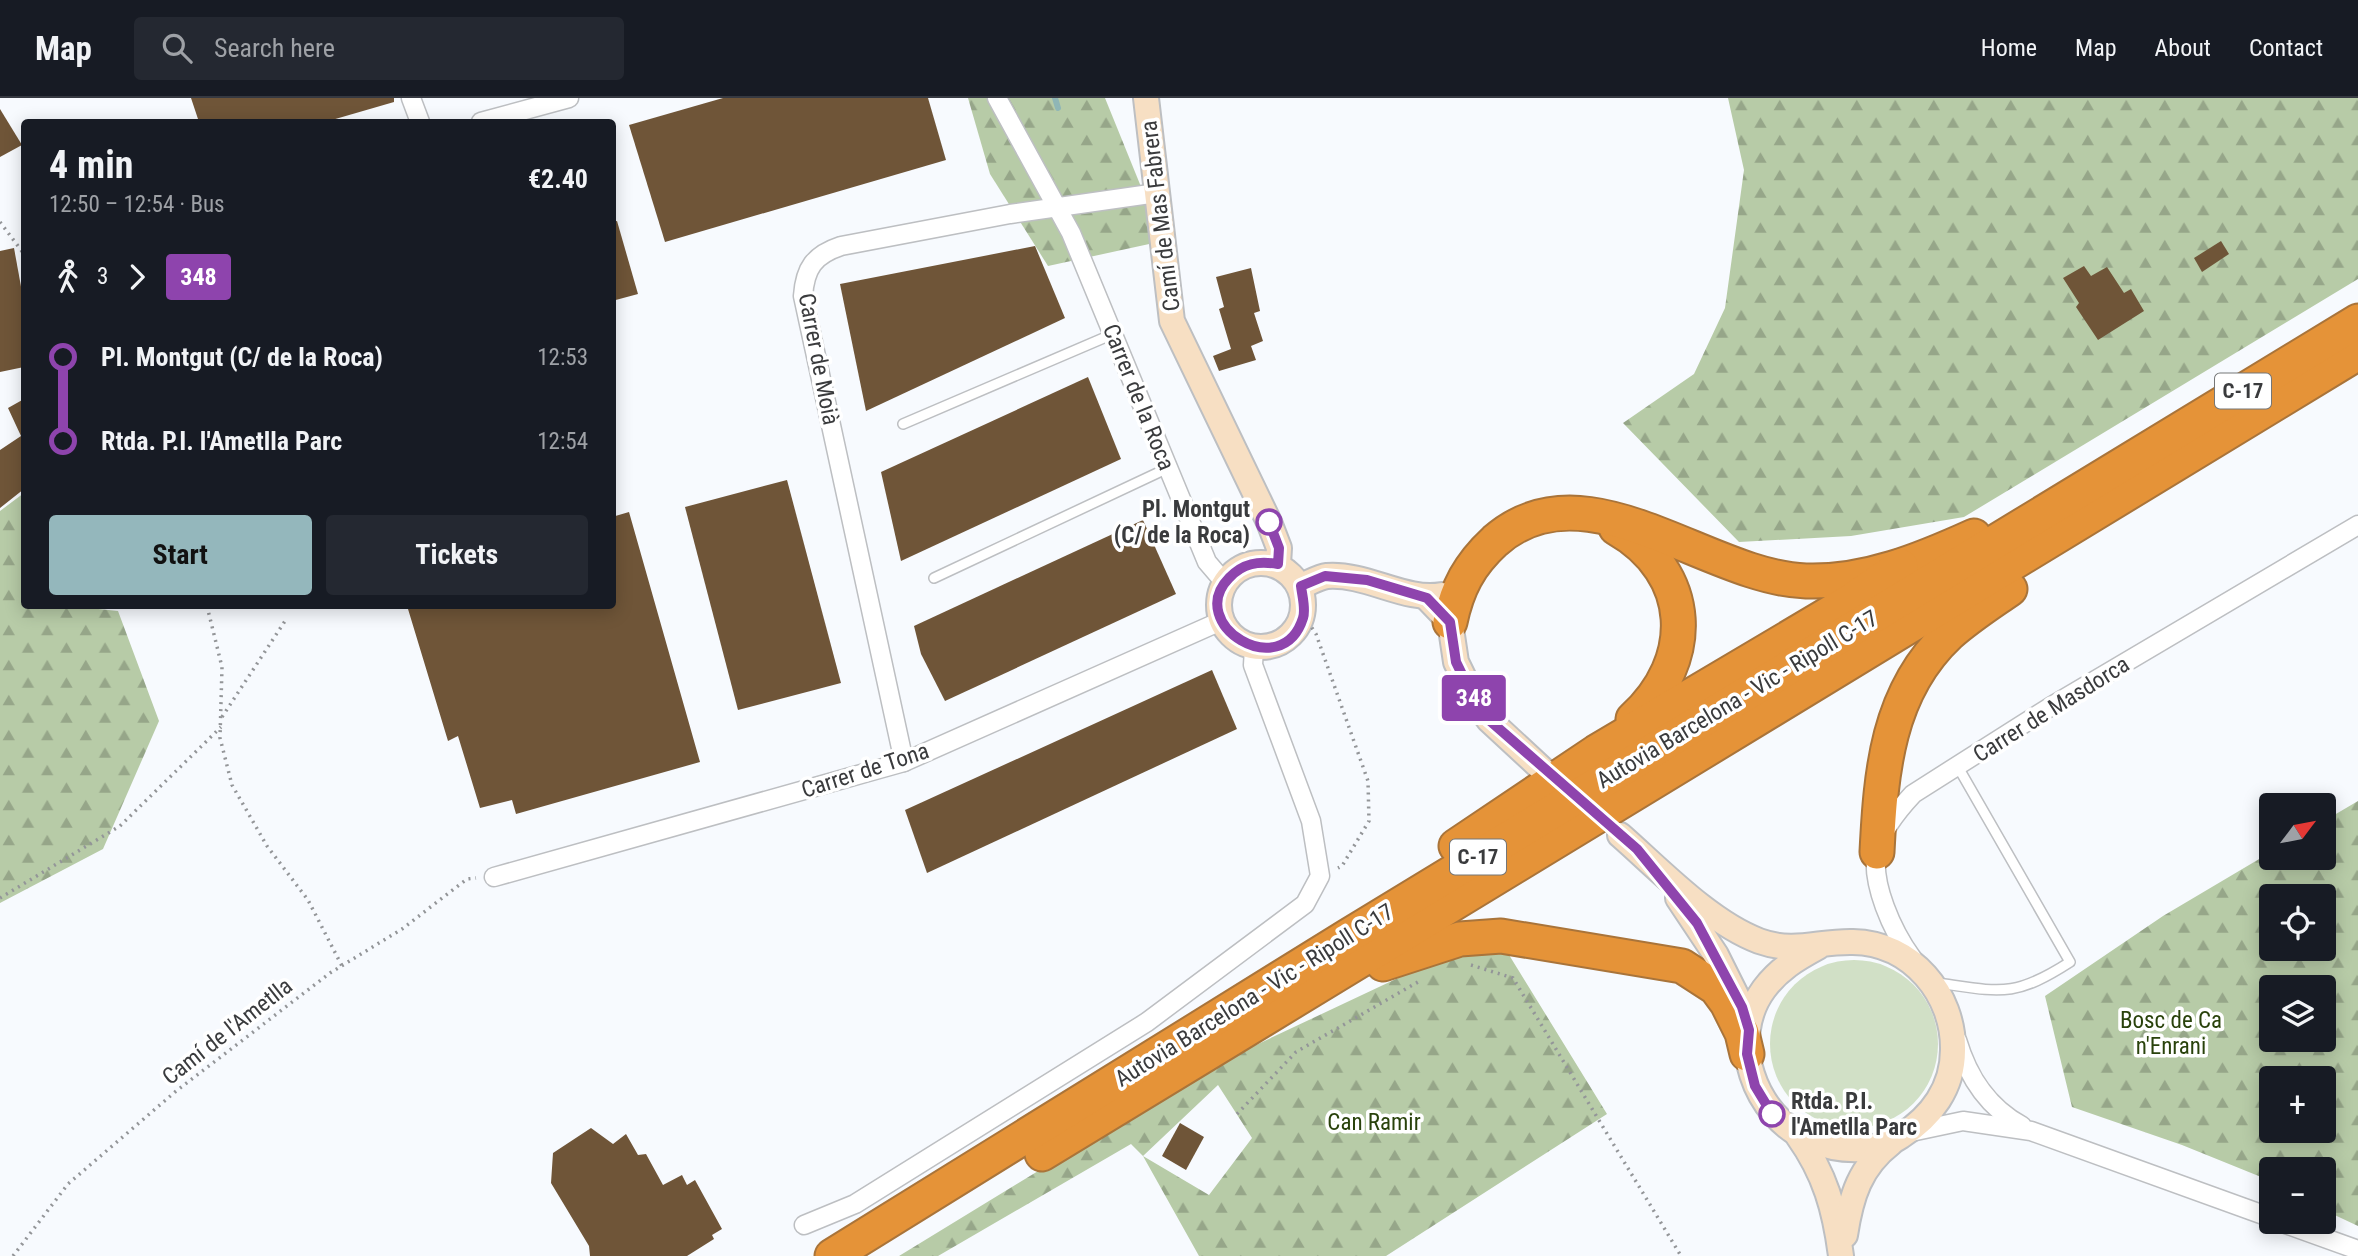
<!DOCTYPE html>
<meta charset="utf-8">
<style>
:root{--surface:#171b24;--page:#242831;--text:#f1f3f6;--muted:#9ea1a6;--line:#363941;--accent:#94b7bc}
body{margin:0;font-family:"Roboto Condensed",sans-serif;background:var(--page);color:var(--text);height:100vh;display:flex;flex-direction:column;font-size:26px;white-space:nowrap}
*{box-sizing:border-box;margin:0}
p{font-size:23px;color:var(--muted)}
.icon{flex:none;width:38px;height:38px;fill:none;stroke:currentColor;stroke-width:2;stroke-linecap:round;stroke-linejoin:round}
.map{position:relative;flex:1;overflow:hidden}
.sheet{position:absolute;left:21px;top:21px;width:595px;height:490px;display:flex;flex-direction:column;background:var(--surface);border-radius:7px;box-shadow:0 4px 18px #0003}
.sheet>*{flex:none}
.badge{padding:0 14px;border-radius:5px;font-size:24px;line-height:46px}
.needle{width:46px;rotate:58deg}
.tools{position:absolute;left:2259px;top:695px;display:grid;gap:14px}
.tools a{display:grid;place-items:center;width:77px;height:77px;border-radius:7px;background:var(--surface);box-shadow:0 4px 18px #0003;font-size:35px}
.map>.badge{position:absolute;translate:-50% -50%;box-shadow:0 0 0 4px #fff}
.legs{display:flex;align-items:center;gap:10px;height:77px;padding:0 28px;font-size:23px}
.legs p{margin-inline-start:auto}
.headline{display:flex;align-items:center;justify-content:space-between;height:119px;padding:0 28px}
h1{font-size:38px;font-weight:700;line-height:52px}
.cta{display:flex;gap:14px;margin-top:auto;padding:14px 28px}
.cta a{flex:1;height:80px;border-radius:7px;background:var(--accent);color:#111;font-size:28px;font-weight:700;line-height:80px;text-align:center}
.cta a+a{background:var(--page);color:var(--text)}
ul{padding:0 28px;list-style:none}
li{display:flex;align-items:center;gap:24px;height:84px;font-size:26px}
li i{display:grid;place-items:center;width:10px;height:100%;margin:0 9px;background:currentColor}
li i::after{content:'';width:18px;height:18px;margin:-9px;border:5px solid;border-radius:50%;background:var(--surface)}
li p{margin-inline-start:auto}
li:first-child i{background:linear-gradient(#0000 50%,currentColor 0)}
li:last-child i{background:linear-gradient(currentColor 50%,#0000 0)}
header{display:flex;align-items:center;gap:42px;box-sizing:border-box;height:98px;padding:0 35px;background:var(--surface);border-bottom:2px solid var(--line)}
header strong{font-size:33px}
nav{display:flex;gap:38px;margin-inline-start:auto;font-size:24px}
.search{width:490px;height:63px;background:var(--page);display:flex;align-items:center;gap:18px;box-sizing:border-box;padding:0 24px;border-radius:7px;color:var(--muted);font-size:26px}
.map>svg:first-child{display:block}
.green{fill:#d1e0c6}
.forest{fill:url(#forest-firs);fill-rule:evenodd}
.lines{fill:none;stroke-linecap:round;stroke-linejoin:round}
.stream{stroke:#8fb6b6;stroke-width:6}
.building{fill:#6f5538}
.lane-casing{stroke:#bdbfc2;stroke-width:12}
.street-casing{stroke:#bdbfc2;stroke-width:21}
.secondary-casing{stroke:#bdbfc2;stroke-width:28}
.highway-casing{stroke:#a9743a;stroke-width:37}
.path{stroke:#939598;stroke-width:3.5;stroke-dasharray:2 5;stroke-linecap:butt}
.lane{stroke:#fff;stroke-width:9}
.street{stroke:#fff;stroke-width:18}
.secondary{stroke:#f7dfc3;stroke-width:24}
.highway{stroke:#e59338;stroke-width:33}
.line-1-casing{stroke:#fff;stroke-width:16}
.line-1{stroke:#8e44ad;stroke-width:10}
.stop-1-dot{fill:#fff;stroke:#8e44ad;stroke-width:3.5}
.labels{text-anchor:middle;stroke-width:7;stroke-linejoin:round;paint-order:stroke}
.shield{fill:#fff;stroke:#757677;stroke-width:2}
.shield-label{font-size:21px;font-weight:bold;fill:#3a3b3d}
.street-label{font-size:23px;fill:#3a3b3d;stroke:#fff}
.stop-label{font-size:23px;font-weight:bold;fill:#3a3b3d;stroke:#fff;text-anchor:end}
.park-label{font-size:23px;fill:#29420b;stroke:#fff}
</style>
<header>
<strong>Map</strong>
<div class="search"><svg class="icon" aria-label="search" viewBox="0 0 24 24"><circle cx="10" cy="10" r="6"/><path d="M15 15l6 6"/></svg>Search here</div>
<nav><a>Home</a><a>Map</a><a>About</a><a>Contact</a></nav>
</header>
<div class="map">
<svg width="2358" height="1158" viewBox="0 0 2358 1158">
<defs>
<pattern id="forest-firs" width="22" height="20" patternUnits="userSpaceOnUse" patternTransform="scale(1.75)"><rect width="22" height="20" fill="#b7cba7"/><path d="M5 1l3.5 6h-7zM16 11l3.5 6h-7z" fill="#96a689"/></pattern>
</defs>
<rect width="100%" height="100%" fill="#f7fafe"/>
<circle class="green" cx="1854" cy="946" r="84"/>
<g class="forest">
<polygon points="968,0 1105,0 1163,143 1048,168 990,76"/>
<polygon points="1728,0 2358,0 2358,181 1964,419 1851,438 1739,444 1623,325 1694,276 1725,210 1744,72"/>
<polygon points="24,395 24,508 69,508 118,513 159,623 103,751 0,805 0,413"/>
<path d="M 2358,703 L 2358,1128 L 2324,1112 L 2324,1071 L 2272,1071 L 2271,1083 L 2182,1047 L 2072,1009 L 2045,898 L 2163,818 L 2271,754 L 2272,760 L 2324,760 L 2324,723 ZM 2272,798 L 2324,798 L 2324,850 L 2272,850 ZM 2272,889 L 2324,889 L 2324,942 L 2272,942 ZM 2272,980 L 2324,980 L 2324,1032 L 2272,1032 Z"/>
<path d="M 1506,852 L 1607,1016 L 1386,1158 L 1199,1158 L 1143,1058 L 1131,1046 L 938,1158 L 899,1158 L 1207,970 L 1449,856 ZM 1218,987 L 1252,1040 L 1209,1097 L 1143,1058 Z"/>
</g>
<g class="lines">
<polyline class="stream" points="1055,0 1058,10"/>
</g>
<g class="building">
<polygon points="191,0 394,0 394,4 325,24 199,24"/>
<polygon points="723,0 928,0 946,62 665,144 629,27"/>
<polygon points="0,11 22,47 0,59"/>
<polygon points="617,123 638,196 612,203 612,124"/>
<polygon points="2221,143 2229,156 2202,174 2194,160"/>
<polygon points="1035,148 1065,220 866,313 840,186"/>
<polygon points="14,150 24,205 24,269 0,274 0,153"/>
<polygon points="2084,168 2091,178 2107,169 2124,195 2131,191 2144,213 2098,242 2076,209 2079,205 2063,180"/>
<polygon points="1251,170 1260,213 1254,215 1263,243 1251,248 1256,262 1219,273 1213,258 1231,251 1219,211 1224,209 1216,179"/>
<polygon points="1088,279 1121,361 901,463 881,374"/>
<polygon points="24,301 24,391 0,410 0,352 21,338 8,310"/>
<polygon points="787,382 841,585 738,612 685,409"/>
<polygon points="629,414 700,664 516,716 512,702 480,710 458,638 448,643 408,511 422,508 612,508 612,419"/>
<polygon points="1143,422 1176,496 945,603 921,556 914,528"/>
<polygon points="1212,572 1237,631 927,775 905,712"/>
<polygon points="1180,1025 1204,1039 1186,1072 1162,1058"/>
<polygon points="591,1030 613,1046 626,1036 638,1057 646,1056 663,1087 682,1077 687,1087 695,1082 722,1131 712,1137 714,1141 687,1158 590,1158 589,1148 551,1085 553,1055"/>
</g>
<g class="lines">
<defs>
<g id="lane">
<polyline points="903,326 1113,236"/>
<polyline points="934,480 1168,370"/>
<path d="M 1938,885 C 2001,894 2014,900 2070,864 L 1958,669"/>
</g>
<g id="street">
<polyline points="411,0 420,24"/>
<polyline points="997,0 1071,135 1207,464 1225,485"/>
<polyline points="481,24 569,0"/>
<path d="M 904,664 L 803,198 C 805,170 814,157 841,148 L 1010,116 L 1157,95"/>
<polyline points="494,779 904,664 1221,523"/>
<path d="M 1912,860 C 1893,834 1870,785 1877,752 C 1882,731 1899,711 1913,696 L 2050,609 L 2358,427"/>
<path d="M 1957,942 C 1968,979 1987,1009 2022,1028"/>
<polyline points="1911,1034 1963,1023 2031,1033 2272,1120"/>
<polyline points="2280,1124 2358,1152"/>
<polyline points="804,1127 855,1106 1147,924 1305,806 1320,778 1311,723 1253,567 1254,550"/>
</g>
<g id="secondary">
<polyline points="1146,0 1172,223 1269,424 1279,450 1278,466"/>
<circle cx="1261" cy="507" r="42"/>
<path d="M 1301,488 C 1309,485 1319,479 1327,478 C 1367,475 1405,504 1442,497"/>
<polyline points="1427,500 1450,524 1456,564 1475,603 1489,622 1542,671"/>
<path d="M 1620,737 C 1660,772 1709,824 1759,843 C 1795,856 1818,843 1853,844 C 1912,845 1954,897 1953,952 C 1953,990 1931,1019 1901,1038 C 1874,1056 1839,1054 1810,1042 C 1754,1019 1727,941 1764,891 C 1779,871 1796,861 1818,849"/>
<polyline points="1678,800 1716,857 1741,907"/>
<path d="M 1798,1038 C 1825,1076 1835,1111 1841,1158"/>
<path d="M 1845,1137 C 1851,1098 1860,1069 1891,1045"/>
</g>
<g id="highway">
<path d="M 1616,430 C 1695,475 1697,563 1633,621"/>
<path d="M 1450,524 C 1457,490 1469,467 1495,443 C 1586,363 1707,480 1806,483 C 1865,485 1921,462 1974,438"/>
<polyline points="1456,748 1596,654 1849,504 1901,468"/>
<path d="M 1877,754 C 1881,674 1887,594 1949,536 C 1968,519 1990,505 2010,491"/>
<polyline points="1383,866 1460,841 1501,838 1682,868 1716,890 1727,905 1742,935 1747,956"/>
<polyline points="1042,1056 2358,255"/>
<polyline points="832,1158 1348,838 2358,223"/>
</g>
</defs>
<use href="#lane" class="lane-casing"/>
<use href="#street" class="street-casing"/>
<use href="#secondary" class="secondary-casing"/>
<use href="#highway" class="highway-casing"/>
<g class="path">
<polyline points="0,124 24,156"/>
<polyline points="207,508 222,569 220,640 232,687 267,748 308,802 342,868"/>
<polyline points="1304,518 1316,536 1368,683 1369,723 1342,768 1338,770"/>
<polyline points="222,619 287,520"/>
<polyline points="0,800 120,728 221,629"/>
<polyline points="1471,867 1513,880 1681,1158"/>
<polyline points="1237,1016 1296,954 1418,884"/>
<polyline points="13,1158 68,1086 175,994 330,875 402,831 467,781 476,780"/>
</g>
<use href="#lane" class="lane"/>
<use href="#street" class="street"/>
<use href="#secondary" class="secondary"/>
<use href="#highway" class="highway"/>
</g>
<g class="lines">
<defs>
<path id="line-1" d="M 1269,424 L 1279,450 L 1278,466 C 1258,463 1243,465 1229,480 C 1184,526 1282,587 1303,520 C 1306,511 1302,497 1301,488 L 1325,478 L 1367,482 L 1427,500 L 1450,524 L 1456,564 L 1475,603 L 1489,622 L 1637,751 L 1697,825 L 1742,909 L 1749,932 L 1747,956 L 1755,988 L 1772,1016"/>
</defs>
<use href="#line-1" class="line-1-casing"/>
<use href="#line-1" class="line-1"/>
</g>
<g class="stop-1-dot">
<circle cx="1269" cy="424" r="12"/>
<circle cx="1772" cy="1016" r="12"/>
</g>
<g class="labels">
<g class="shield">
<rect x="2215" y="275.5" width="56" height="35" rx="5"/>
<rect x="1450" y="741.5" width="56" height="35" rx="5"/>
</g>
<g class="shield-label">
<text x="2243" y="300">C-17</text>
<text x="1478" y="766">C-17</text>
</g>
<g class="street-label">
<text transform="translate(1160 118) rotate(-97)" y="8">Camí de Mas Fabrera</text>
<text transform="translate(819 261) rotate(79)" y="8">Carrer de Moià</text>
<text transform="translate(1139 299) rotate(68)" y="8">Carrer de la Roca</text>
<text transform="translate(1737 601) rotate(-31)" y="8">Autovia Barcelona - Vic - Ripoll C-17</text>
<text transform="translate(2051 611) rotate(-32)" y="8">Carrer de Masdorca</text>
<text transform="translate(865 672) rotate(-18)" y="8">Carrer de Tona</text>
<text transform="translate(1254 897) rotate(-32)" y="8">Autovia Barcelona - Vic - Ripoll C-17</text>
<text transform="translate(227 933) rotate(-38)" y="8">Camí de l'Ametlla</text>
</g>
<g class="stop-label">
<text x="1250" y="419">Pl. Montgut<tspan x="1250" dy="26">(C/ de la Roca)</tspan></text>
<text x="1791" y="1011" text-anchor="start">Rtda. P.I.<tspan x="1791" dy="26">l'Ametlla Parc</tspan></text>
</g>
<g class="park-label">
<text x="2171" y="930">Bosc de Ca<tspan x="2171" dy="26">n'Enrani</tspan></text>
<text x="1374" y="1032">Can Ramir</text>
</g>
</g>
</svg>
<div class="tools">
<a><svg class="needle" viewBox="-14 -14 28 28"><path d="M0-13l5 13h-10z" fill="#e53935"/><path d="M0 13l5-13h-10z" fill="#9ea1a6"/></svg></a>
<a><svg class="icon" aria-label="locate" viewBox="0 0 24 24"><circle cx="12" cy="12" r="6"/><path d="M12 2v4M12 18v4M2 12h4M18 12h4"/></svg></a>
<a><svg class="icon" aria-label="layers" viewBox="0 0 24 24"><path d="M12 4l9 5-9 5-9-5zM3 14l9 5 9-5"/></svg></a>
<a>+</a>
<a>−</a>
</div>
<b class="badge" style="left:1474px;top:600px;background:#8e44ad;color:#fff">348</b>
<section class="sheet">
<div class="headline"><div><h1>4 min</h1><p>12:50 – 12:54 · Bus</p></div><b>€2.40</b></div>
<div class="legs"><svg class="icon" aria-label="walk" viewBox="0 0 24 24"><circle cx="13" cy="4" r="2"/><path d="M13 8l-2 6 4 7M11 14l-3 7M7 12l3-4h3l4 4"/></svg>3<svg class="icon" aria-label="forward" viewBox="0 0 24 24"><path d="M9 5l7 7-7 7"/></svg><b class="badge" style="background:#8e44ad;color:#fff">348</b></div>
<ul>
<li><i style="color:#8e44ad"></i><b>Pl. Montgut (C/ de la Roca)</b><p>12:53</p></li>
<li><i style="color:#8e44ad"></i><b>Rtda. P.I. l'Ametlla Parc</b><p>12:54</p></li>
</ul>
<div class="cta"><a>Start</a><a>Tickets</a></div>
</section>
</div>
